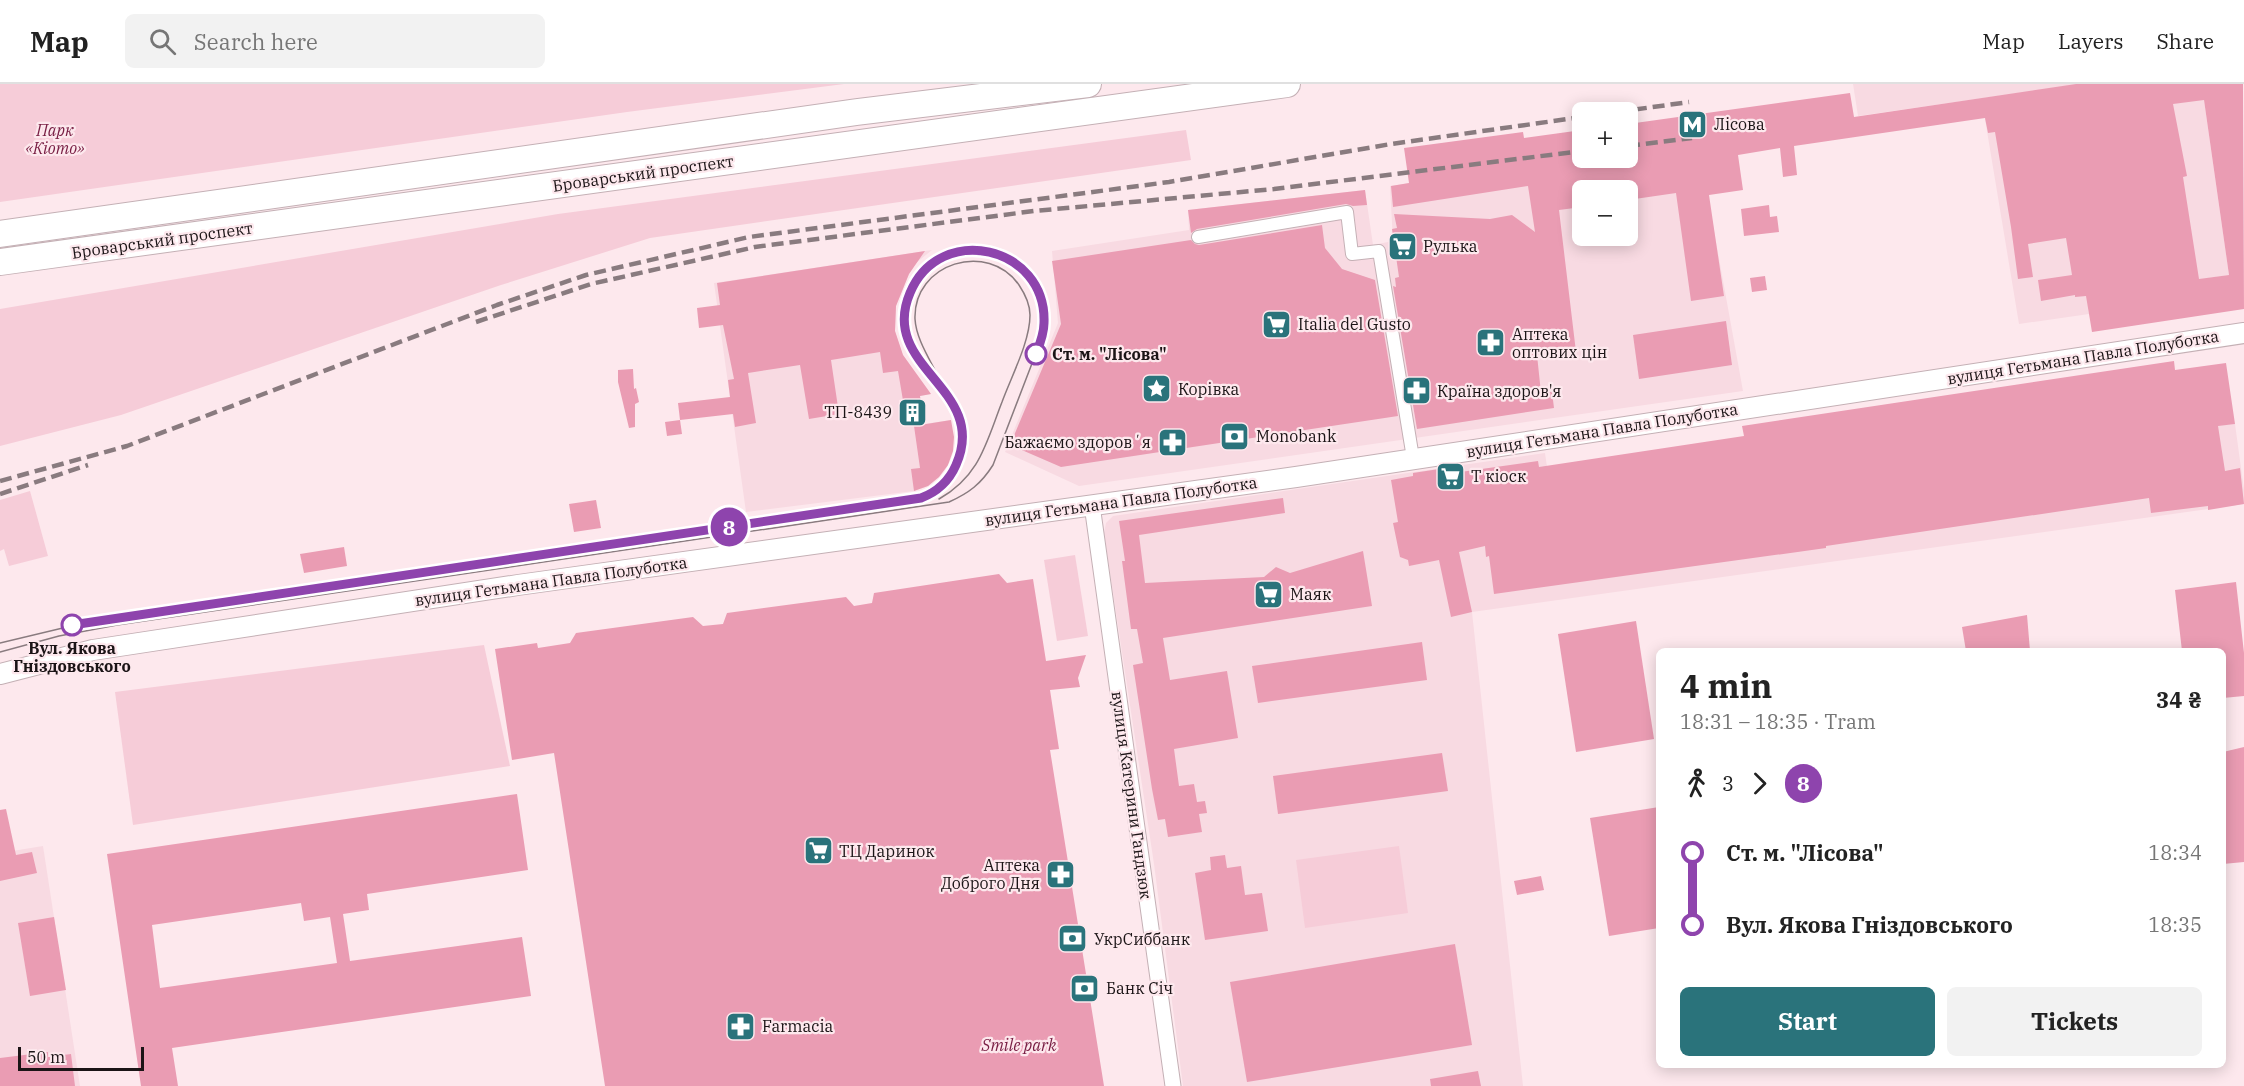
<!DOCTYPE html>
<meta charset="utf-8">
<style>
:root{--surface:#fff;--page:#f2f2f2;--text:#222;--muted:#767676;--line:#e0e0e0;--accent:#2a737b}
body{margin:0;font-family:"IBM Plex Serif",serif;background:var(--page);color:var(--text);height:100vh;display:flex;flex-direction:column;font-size:22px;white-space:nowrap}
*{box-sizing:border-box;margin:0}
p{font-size:20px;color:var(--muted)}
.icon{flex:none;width:33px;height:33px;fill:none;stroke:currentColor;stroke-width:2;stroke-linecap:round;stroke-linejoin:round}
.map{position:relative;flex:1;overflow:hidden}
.side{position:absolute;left:1656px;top:564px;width:570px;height:420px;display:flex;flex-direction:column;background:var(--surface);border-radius:9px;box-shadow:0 3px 15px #0003}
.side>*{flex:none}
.badge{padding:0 12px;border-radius:20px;font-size:21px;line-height:39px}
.controls{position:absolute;left:1572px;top:18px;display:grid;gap:12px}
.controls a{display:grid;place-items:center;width:66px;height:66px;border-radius:9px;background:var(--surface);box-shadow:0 3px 15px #0003;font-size:30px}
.scale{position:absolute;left:18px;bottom:15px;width:126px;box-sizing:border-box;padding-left:6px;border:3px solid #1b1416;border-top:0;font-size:16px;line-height:21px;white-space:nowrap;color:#1b1416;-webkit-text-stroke:4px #fde8ed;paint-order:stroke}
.map>.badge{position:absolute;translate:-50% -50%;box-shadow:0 0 0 3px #fff}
.legs{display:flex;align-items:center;gap:9px;height:66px;padding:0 24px;font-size:20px}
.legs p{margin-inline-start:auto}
.headline{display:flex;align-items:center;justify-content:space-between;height:102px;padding:0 24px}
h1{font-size:33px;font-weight:700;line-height:45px}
.button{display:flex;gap:12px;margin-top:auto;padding:12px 24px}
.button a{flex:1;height:69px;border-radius:9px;background:var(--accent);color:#fff;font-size:24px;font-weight:700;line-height:69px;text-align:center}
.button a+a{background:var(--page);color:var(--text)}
ul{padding:0 24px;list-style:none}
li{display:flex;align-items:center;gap:21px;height:72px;font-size:22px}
li i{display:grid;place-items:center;width:9px;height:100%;margin:0 8px;background:currentColor}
li i::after{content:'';width:15px;height:15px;margin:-8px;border:4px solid;border-radius:50%;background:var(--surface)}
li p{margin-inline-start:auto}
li:first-child i{background:linear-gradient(#0000 50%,currentColor 0)}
li:last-child i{background:linear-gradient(currentColor 50%,#0000 0)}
header{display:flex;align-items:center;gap:36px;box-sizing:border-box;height:84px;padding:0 30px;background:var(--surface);border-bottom:2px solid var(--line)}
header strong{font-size:28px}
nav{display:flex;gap:33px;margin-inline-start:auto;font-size:21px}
.search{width:420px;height:54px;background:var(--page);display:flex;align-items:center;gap:15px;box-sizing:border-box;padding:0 21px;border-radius:9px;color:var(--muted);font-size:22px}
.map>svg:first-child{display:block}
.built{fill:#f8dae2;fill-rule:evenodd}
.green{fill:#f6ccd8}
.building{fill:#ea9cb3;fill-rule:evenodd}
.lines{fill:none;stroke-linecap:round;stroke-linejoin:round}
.pedestrian-casing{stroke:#c4b0b5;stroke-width:14}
.minor-casing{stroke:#c4b0b5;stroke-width:17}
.tertiary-casing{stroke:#c4b0b5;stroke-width:22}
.trunk-casing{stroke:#c4b0b5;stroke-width:28}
.pedestrian{stroke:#fff;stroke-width:12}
.minor{stroke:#fff;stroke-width:15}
.tertiary{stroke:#fff;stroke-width:20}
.trunk{stroke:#fff;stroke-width:26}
.tram{stroke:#897b7f;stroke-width:1.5}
.rail{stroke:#897b7f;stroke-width:4.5;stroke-dasharray:12 6;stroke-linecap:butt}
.line-1-casing{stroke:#fff;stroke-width:14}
.line-1{stroke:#8e44ad;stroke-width:9}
.stop-1-dot{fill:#fff;stroke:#8e44ad;stroke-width:3}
.labels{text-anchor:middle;stroke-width:4.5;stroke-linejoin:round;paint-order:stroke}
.poi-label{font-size:16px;fill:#1b1416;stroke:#fde8ed;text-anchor:start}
.park-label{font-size:16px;font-style:italic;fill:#781d43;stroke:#fde8ed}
.street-label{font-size:16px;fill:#1b1416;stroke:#fde8ed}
.stop-label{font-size:16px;font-weight:bold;fill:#1b1416;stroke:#fde8ed;text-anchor:start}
</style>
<header>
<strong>Map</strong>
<div class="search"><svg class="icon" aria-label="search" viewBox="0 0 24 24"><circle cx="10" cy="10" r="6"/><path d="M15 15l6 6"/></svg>Search here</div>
<nav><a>Map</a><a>Layers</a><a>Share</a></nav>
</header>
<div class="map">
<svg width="2244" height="1002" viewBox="0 0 2244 1002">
<rect width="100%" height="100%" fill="#fde8ed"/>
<g class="built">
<polygon points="1853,0 2080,0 1858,32"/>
<polygon points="2202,2 2229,191 2087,212 2089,230 2019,240 1985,35"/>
<path d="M 1699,64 L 1743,307 L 1079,402 L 1005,368 L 1058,239 L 1052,167 L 1189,146 L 1188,126 L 1365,106 L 1373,161 L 1393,157 L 1390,102 L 1523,82 L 1605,74 L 1628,74 L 1628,71 ZM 1582,106 L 1628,106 L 1628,152 L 1582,152 Z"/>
<polygon points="932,166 916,179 908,192 896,222 895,247 903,271 931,310 899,316 903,343 951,336 948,381 939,393 928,402 914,407 746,428 714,199"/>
<polygon points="2235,340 2244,406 2244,420 1472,528 1523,1002 1183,1002 1154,780 1104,449 1106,439 1113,432 1545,369 1548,390"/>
<polygon points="43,762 80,1002 0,1002 0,769"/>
</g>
<g class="green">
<polygon points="0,0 844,0 627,28 0,118"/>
<polygon points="1186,46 1191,76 650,154 501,201 121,331 0,362 0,225 558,130"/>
<polygon points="30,407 48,472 9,482 4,465 0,467 0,416"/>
<polygon points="1075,471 1088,552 1057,557 1044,476"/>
<polygon points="484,561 510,682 133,741 115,608"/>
<polygon points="1399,762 1408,829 1305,844 1296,776"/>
</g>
<g class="building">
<path d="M 2076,0 L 2243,0 L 2244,225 L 2092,248 L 2086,212 L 2075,213 L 2075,211 L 2041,217 L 2038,196 L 2072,191 L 2066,154 L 2028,160 L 2033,193 L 2018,195 L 2011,143 L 1995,48 L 1988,49 L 1985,34 L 1794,62 L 1797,91 L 1783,93 L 1780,64 L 1738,71 L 1743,106 L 1709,111 L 1724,212 L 1691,217 L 1676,109 L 1628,116 L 1628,106 L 1582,106 L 1582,123 L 1559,126 L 1576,268 L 1537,271 L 1541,309 L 1552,308 L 1554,324 L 1417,345 L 1393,202 L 1396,203 L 1395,194 L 1399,193 L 1392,145 L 1397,144 L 1394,130 L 1490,135 L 1512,131 L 1535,148 L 1528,102 L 1393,123 L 1391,102 L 1409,99 L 1404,64 L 1523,48 L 1524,54 L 1582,46 L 1582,74 L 1628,74 L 1628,40 L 1850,9 L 1854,33 ZM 2204,16 L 2229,191 L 2199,195 L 2183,93 L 2187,92 L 2173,20 Z"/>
<polygon points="1365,106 1367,121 1353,122 1346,120 1197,145 1191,149 1188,126"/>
<polygon points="1769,121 1770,133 1777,132 1779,148 1744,152 1741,125"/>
<polygon points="1322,141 1325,164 1342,185 1375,196 1398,332 1061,383 1010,361 1061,240 1052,177 1191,156 1195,160 1199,161"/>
<polygon points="925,167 909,190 896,222 895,247 903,271 931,310 920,312 924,337 907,340 898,287 883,289 880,268 831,276 839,330 809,335 800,281 748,289 756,339 735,343 733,330 680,336 678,319 730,313 728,296 734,295 723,241 699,244 697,224 720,221 717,199"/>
<polygon points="1765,192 1767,206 1752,208 1750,194"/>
<polygon points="1726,237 1732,281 1639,295 1633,251"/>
<polygon points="2174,277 2175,286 2226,279 2235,340 2218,342 2225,387 2240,384 2244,420 2208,426 2208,422 2151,429 2149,414 1826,462 1826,464 1494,510 1489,472 1486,473 1485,462 1459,468 1472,528 1451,533 1439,476 1409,482 1408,476 1400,473 1393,439 1398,438 1391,396 1413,392 1413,389 1439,385 1439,391 1538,377 1539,383 1744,352 1742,342"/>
<polygon points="633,285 634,305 636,304 639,318 635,320 635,343 629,344 618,298 618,286"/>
<polygon points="680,336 682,350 667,352 665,338"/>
<polygon points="951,336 954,353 953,367 948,381 939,393 928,402 914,407 911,385 920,384 914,342"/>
<polygon points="1283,414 1285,429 1139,451 1145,499 1264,493 1276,483 1290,489 1363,467 1372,522 1163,554 1170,596 1227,587 1238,654 1174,665 1179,702 1194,700 1197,718 1205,717 1207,729 1199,730 1202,748 1168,753 1165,735 1158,736 1152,705 1133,581 1143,579 1137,545 1131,545 1122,477 1125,477 1119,437"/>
<polygon points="596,416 601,444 574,448 569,420"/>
<polygon points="344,463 347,482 304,489 300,470"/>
<polygon points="999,490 1007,499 1033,495 1046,577 1086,571 1078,594 1080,603 1050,606 1059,665 1050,666 1104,1002 605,1002 554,669 512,676 495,565 537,559 538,564 570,559 576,549 693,533 703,542 723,540 727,529 846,513 854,522 872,519 874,509"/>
<polygon points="2236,498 2244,569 2244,612 2223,614 2223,567 2182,567 2175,506"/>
<polygon points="2027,531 2030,567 1966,567 1962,543"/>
<polygon points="1636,537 1654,655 1576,668 1558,550"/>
<polygon points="1422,558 1427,596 1258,619 1252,582"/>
<polygon points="2244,663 2244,778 2223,780 2223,668"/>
<polygon points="1442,669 1448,707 1278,730 1273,692"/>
<path d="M 517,710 L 528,786 L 367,810 L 369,826 L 343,830 L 350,877 L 522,853 L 531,912 L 172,964 L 178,1002 L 141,1002 L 107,770 ZM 301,819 L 304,837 L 330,833 L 337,879 L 160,904 L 152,841 Z"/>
<polygon points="1659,723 1659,844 1609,852 1590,734"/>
<polygon points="6,725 16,771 32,768 37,789 0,797 0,726"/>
<polygon points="1225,771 1227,784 1241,782 1245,811 1262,809 1268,847 1205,856 1195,789 1211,786 1210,773"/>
<polygon points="1541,792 1544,806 1517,811 1514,797"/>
<polygon points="54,833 66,906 30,912 18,839"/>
<polygon points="1455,860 1472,961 1247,998 1230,898"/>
<polygon points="48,968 48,973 71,970 75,1002 0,1002 0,974"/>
<polygon points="1478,987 1481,1002 1431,1002 1430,995"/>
</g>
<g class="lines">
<defs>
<polyline id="pedestrian" points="1198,153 1347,128 1352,170 1379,167 1413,374"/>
<polyline id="minor" points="1092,421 1173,1002"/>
<polyline id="tertiary" points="0,590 93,566 518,501 1296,393 2244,249"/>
<g id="trunk">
<polyline points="0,150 857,28 1088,0"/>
<polyline points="0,178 1287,0"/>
</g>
</defs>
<use href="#pedestrian" class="pedestrian-casing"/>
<use href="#minor" class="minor-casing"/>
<use href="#tertiary" class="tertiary-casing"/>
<use href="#trunk" class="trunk-casing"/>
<use href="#pedestrian" class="pedestrian"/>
<use href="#minor" class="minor"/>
<use href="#tertiary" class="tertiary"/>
<use href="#trunk" class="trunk"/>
<g class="tram">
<path d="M 937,290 C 929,274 916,254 915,235 C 913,179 988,156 1019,201 C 1025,210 1030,220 1030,231 C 1030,258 1011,293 1002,318 C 986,359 980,392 939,415"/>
<path d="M 0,559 L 92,537 L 921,414 C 937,408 949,397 956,381 C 972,344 955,316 929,288 C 920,278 911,268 907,254 C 903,241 905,227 908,214 C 931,134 1061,157 1041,256 L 993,381 C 981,400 969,409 949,418 L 117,541 L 59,552 L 0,568"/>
</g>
<g class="rail">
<polyline points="1617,28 1689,18"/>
<polyline points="1628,62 1692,54"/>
<polyline points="476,238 591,200 755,163 1034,127 1274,105 1582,67"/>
<polyline points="0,397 127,362 497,221 586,191 749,153 1169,98 1391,60 1582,33"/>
<polyline points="0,410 88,381"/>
</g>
</g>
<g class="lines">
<defs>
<path id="line-1" d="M 72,541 L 921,414 C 937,408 949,397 956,381 C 990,304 878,284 910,209 C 940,137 1047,162 1044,239 C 1044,249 1040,260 1036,270"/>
</defs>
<use href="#line-1" class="line-1-casing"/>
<use href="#line-1" class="line-1"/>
</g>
<defs>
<symbol id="metro-square" viewBox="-11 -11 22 22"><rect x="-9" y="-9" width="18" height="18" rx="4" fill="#2a737b" stroke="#fde8ed"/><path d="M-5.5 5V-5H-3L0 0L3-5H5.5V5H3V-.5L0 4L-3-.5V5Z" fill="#fff"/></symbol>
<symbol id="supermarket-square" viewBox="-11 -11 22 22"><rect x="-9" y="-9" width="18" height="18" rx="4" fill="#2a737b" stroke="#fde8ed"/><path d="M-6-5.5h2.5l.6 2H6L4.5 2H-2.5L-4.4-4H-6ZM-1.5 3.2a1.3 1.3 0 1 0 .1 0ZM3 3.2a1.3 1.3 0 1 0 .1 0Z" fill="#fff"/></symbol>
<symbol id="pharmacy-square" viewBox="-11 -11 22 22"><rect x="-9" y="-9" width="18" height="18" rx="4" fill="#2a737b" stroke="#fde8ed"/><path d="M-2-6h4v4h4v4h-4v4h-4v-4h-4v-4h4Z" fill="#fff"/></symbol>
<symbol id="sight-square" viewBox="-11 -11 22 22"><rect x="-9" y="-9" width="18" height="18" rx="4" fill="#2a737b" stroke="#fde8ed"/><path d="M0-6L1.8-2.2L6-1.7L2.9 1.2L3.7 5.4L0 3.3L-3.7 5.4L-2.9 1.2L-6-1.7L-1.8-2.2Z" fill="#fff"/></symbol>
<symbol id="building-square" viewBox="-11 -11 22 22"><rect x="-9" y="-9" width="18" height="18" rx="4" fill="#2a737b" stroke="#fde8ed"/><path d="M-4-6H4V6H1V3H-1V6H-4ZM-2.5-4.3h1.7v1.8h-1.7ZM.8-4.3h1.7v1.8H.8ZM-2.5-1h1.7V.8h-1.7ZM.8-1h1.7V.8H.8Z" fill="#fff"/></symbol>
<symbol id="bank-square" viewBox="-11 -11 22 22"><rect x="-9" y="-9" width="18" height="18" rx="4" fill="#2a737b" stroke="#fde8ed"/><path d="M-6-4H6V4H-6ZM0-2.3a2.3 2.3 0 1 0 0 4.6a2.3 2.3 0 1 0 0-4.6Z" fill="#fff"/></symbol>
</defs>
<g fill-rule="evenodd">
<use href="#metro-square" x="1676" y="24" width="33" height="33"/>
<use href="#supermarket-square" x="1386" y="146" width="33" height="33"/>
<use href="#supermarket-square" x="1260" y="224" width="33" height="33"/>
<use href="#pharmacy-square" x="1474" y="242" width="33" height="33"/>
<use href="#sight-square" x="1140" y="288" width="33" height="33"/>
<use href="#pharmacy-square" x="1400" y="290" width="33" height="33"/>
<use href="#building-square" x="896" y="312" width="33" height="33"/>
<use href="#bank-square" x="1218" y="336" width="33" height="33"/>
<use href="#pharmacy-square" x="1156" y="342" width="33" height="33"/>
<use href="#supermarket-square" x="1434" y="376" width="33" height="33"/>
<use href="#supermarket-square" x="1252" y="494" width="33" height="33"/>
<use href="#supermarket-square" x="802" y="750" width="33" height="33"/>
<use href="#pharmacy-square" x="1044" y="774" width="33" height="33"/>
<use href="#bank-square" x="1056" y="838" width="33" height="33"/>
<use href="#bank-square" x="1068" y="888" width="33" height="33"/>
<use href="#pharmacy-square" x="724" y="926" width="33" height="33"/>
</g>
<g class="stop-1-dot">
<circle cx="1036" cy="270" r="10"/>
<circle cx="72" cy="541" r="10"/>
</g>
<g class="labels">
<g class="poi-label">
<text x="1714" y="46">Лісова</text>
<text x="1423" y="168">Рулька</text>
<text x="1298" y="246">Italia del Gusto</text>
<text x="1512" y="256">Аптека<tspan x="1512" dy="18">оптових цін</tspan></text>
<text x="1178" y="311">Корівка</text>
<text x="1437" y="313">Країна здоров'я</text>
<text x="892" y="334" text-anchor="end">ТП-8439</text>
<text x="1256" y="358">Monobank</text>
<text x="1151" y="364" text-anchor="end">Бажаємо здоровʼя</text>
<text x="1471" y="398">Т кіоск</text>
<text x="1290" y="516">Маяк</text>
<text x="839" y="773">ТЦ Даринок</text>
<text x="1040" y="787" text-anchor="end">Аптека<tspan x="1040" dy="18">Доброго Дня</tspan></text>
<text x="1094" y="861">УкрСиббанк</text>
<text x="1106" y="910">Банк Січ</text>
<text x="762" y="948">Farmacia</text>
</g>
<g class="park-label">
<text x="55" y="52">Парк<tspan x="55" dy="18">«Кіото»</tspan></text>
<text x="1019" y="967">Smile park</text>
</g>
<g class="street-label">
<text transform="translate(643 89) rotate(-8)" y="6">Броварський проспект</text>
<text transform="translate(162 156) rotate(-8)" y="6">Броварський проспект</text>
<text transform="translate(2083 273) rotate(-9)" y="6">вулиця Гетьмана Павла Полуботка</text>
<text transform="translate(1602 346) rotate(-9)" y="6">вулиця Гетьмана Павла Полуботка</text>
<text transform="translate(1121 417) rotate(-8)" y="6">вулиця Гетьмана Павла Полуботка</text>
<text transform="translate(551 497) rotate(-8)" y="6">вулиця Гетьмана Павла Полуботка</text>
<text transform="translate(1132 711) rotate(82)" y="6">вулиця Катерини Гандзюк</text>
</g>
<g class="stop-label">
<text x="1052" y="276">Ст. м. "Лісова"</text>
<text x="72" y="570" text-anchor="middle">Вул. Якова<tspan x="72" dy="18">Гніздовського</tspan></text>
</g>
</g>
</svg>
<div class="controls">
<a>+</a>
<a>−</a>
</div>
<div class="scale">50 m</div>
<b class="badge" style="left:729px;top:443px;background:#8e44ad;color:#fff">8</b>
<section class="side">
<div class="headline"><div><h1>4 min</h1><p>18:31 – 18:35 · Tram</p></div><b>34 ₴</b></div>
<div class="legs"><svg class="icon" aria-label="walk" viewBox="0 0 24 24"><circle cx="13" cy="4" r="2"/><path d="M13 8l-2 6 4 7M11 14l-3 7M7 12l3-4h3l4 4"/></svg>3<svg class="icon" aria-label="forward" viewBox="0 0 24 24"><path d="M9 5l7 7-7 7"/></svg><b class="badge" style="background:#8e44ad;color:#fff">8</b></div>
<ul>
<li><i style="color:#8e44ad"></i><b>Ст. м. &quot;Лісова&quot;</b><p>18:34</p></li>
<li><i style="color:#8e44ad"></i><b>Вул. Якова Гніздовського</b><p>18:35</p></li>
</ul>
<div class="button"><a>Start</a><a>Tickets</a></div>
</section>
</div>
